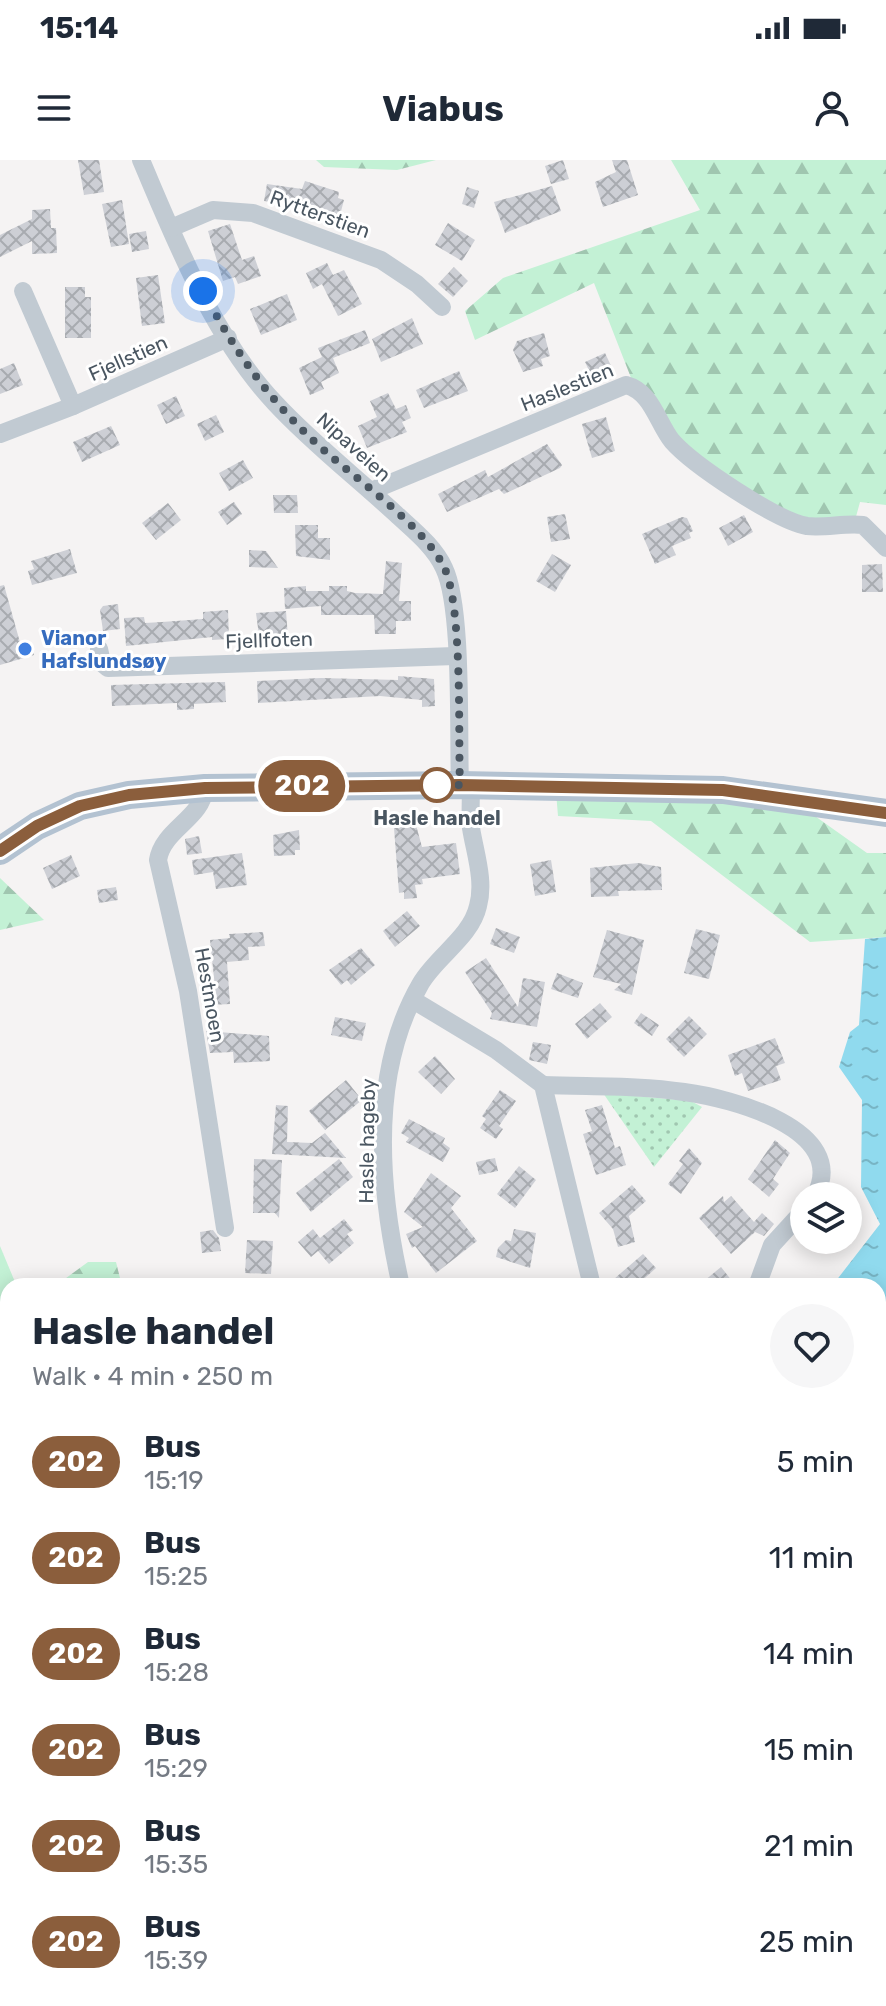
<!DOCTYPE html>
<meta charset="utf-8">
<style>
:root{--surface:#fff;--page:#f6f6f7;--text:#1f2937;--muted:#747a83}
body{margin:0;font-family:Rubik,sans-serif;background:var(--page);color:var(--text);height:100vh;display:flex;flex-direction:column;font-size:30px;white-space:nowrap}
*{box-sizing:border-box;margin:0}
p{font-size:26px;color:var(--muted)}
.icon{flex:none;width:44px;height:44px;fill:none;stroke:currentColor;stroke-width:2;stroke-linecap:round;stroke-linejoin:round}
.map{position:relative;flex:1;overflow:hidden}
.panel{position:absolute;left:0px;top:1118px;width:886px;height:728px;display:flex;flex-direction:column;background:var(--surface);border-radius:24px 24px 0 0;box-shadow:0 4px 20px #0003}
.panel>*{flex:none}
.badge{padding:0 16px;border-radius:26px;font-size:28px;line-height:52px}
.tools{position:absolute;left:790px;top:1022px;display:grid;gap:16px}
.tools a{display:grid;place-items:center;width:72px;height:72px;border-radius:50%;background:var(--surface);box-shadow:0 4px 20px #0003;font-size:40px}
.you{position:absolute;width:40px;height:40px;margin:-20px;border:6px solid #fff;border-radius:50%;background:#1a73e8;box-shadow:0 0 0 12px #1a73e833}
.map>.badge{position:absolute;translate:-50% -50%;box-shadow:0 0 0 4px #fff}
.round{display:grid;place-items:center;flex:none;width:84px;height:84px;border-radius:42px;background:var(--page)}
.headline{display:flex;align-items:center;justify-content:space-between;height:136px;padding:0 32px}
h1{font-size:38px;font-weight:700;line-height:60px}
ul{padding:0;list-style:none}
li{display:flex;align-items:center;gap:24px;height:96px;padding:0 32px}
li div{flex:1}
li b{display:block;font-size:30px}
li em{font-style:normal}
li .badge{min-width:88px;font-weight:700;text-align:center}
.status{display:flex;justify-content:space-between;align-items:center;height:56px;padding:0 40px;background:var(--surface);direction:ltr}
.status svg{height:22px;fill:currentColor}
header{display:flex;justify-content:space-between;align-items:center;height:104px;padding:0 32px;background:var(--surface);font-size:36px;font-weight:700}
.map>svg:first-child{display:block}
.green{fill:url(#green-dots)}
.forest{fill:url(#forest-firs)}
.wetland{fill:url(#wetland-marsh)}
.water{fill:url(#water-ripples)}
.building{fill:url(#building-cross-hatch)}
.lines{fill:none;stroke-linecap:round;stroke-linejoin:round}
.street{stroke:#c1cad2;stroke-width:18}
.primary{stroke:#b3c2d1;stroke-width:28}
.line-casing{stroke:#fff;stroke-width:18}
.line{stroke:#8b5e3c;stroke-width:12}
.walk{stroke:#4a5661;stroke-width:8;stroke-dasharray:0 14.4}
.shop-dot{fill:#3f7fe0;stroke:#fff;stroke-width:3}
.stop-dot{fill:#fff;stroke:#8b5e3c;stroke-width:4}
.labels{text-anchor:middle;stroke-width:6;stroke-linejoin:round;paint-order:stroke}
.street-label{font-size:20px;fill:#4a5661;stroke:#fff}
.shop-label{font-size:20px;font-weight:bold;fill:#366cbe;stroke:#fff;text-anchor:start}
.stop-label{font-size:20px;font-weight:bold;fill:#4a5661;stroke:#fff}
</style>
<div class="status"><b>15:14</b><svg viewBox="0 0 49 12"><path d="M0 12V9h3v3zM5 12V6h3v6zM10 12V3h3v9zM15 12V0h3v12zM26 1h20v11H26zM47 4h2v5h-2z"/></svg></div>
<header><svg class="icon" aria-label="menu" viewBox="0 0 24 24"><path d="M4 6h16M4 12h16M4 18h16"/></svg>Viabus<svg class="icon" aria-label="person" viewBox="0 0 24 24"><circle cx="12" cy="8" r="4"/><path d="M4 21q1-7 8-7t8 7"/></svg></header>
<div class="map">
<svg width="886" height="1846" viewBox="0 0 886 1846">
<defs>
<pattern id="green-dots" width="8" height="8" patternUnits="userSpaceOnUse" patternTransform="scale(2)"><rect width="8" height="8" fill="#c3f1d5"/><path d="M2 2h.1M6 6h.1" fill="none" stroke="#a0c6b0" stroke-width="1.8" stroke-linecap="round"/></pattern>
<pattern id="forest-firs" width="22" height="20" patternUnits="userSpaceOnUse" patternTransform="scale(2)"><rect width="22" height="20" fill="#c3f1d5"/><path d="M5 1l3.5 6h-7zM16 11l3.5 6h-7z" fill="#a0c6b0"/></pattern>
<pattern id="wetland-marsh" width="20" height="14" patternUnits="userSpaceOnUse" patternTransform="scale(2)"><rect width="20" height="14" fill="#c3f1d5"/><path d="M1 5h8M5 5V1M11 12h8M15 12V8" fill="none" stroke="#a0c6b0"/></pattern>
<pattern id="water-ripples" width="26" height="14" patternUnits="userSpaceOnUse" patternTransform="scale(2)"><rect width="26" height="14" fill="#90daee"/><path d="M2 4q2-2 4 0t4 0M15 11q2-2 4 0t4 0" fill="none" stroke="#78b4c4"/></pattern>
<pattern id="building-cross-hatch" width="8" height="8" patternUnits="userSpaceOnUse" patternTransform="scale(2)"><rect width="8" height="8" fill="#cdcfd5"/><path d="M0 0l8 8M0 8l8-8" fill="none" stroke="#a8abb0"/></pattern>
</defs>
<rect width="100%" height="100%" fill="#f5f3f3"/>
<g class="green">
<polygon points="603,933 691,941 702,947 654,1007"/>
<polygon points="886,1186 886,1228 879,1261 886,1268 886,1317 878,1314 878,1196"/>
</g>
<g class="forest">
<polygon points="316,0 436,0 397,10 324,7"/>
<polygon points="671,0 886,0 886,345 860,342 854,364 810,366 680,288 635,228 594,123 475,180 465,151 503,118 700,50"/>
<polygon points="556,632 805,649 867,693 886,693 886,777 810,782 651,661 558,656"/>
<polygon points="0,718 44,760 0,770"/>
<polygon points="0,1086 15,1122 62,1121 88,1102 116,1102 122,1126 8,1126 8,1215 0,1206"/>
</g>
<polygon class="wetland" points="878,1314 886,1318 886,1383 878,1384"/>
<g class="water">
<polygon points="886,777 886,1186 878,1196 878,1126 832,1126 880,1064 861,1027 862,940 839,907 850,872 859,865 865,779"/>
<polygon points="886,1383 880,1413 886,1413 886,1537 878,1531 878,1384"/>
<polygon points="886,1568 886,1846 0,1846 24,1838 878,1838 878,1577"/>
</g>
<g class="building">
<polygon points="78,0 99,0 104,32 84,35"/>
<polygon points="563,0 569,19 551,24 545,6"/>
<polygon points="612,0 627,0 638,35 603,47 595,22 616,12"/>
<polygon points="305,21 339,32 338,38 344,40 340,55 280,36 279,43 264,41 267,24 302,29"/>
<polygon points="552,26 561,51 505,73 494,42"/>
<polygon points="467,27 479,31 474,48 462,44"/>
<polygon points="122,40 129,84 111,87 102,44"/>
<polygon points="50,49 51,68 56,68 57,93 32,94 32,81 0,97 0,75 32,59 32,50"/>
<polygon points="448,63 475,80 462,101 435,85"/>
<polygon points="230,64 242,100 254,96 261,116 238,124 235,117 223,121 208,71"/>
<polygon points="146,71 149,89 132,92 129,74"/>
<polygon points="327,103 333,115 344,110 362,144 338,156 322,124 313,129 306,113"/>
<polygon points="454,107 468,121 453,137 438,124"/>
<polygon points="158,115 165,163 142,166 136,118"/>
<polygon points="65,127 85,127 85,137 91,137 91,178 65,178"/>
<polygon points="287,134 297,160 261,175 250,149"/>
<polygon points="412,158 423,184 381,202 372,179"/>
<polygon points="365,170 370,183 333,198 339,213 321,222 324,229 310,235 299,208 322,197 318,188"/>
<polygon points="544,173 550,196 541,199 543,206 523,212 513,190 517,181"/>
<polygon points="605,193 613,210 593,219 585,202"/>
<polygon points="14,203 23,225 0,234 0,209"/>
<polygon points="459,211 468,231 424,248 416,230"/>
<polygon points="388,233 396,249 406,245 411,258 402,262 407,272 367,288 358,266 377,257 370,241"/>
<polygon points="176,236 185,256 166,264 157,245"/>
<polygon points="216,255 224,272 205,281 197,264"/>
<polygon points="606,257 615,291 592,298 582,264"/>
<polygon points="111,266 120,285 82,302 73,282"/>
<polygon points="547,284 562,305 560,308 504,334 499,329 447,352 438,334 485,310 488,317"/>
<polygon points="243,300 253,318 229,331 219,313"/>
<polygon points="273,335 297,335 298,353 274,353"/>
<polygon points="234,342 242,354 227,365 218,352"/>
<polygon points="168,343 181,360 156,380 142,363"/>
<polygon points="565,354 570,379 551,382 547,357"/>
<polygon points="744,355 753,372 728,386 719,368"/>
<polygon points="682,357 687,358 693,371 689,373 691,378 672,386 676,395 655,404 642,374"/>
<polygon points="295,365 318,365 318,378 330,378 330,400 296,396"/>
<polygon points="70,389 77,413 32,425 28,411 34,409 31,401"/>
<polygon points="249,390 266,391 278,408 249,407"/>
<polygon points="552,394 571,405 555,432 536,421"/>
<polygon points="386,401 402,403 399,441 411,441 411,461 396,461 396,474 375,474 374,455 321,455 321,446 285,449 284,428 306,426 306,431 329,431 329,426 347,426 347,431 355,433 383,434"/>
<polygon points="882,404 883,432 862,432 862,405"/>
<polygon points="4,425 21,486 31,484 34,495 0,505 0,426"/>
<polygon points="118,444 120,469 103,471 100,450 103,446"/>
<polygon points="228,450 229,479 212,480 212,477 126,486 124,458 144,457 145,463 162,462 203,459 203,452"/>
<polygon points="286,451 288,478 260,483 256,453"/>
<polygon points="398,516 434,519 435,546 422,547 422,540 380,536 258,543 257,521 321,518 398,520"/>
<polygon points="225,522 226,542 194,544 194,549 177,550 177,543 112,546 111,525"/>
<polygon points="416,665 422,687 456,683 460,714 422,719 423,724 415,725 417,738 404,739 404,732 399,733 394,668"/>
<polygon points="299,670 300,690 295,690 295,695 274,696 273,675"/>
<polygon points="199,676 202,693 187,695 185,679"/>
<polygon points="242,693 247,725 216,729 213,712 194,715 192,700"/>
<polygon points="71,695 80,716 52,729 43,708"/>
<polygon points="551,700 556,732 535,736 530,704"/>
<polygon points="638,703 661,707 662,730 618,731 619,736 591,737 590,708"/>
<polygon points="116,727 118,740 99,743 97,730"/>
<polygon points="407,751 420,766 395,787 383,771"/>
<polygon points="496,768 520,777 514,793 490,784"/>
<polygon points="696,769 720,775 709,819 684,813"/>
<polygon points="607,770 644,780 632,835 614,830 621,824 593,817"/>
<polygon points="263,772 265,786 248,787 249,800 227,802 230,844 211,845 210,828 215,827 210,780 230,778 229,774"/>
<polygon points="361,788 375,805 351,825 347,820 341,825 329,810"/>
<polygon points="486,798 518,847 523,818 545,822 537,867 490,859 492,853 465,812"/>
<polygon points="557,813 583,823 578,838 551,829"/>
<polygon points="600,843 612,857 587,879 575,864"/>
<polygon points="641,853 659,865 652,876 634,863"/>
<polygon points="689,856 707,874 684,897 666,879"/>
<polygon points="335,857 366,863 362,881 331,875"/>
<polygon points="206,871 269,876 270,901 234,903 233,892 210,893"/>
<polygon points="775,878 785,903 776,906 781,920 748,931 742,913 735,916 728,895"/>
<polygon points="533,882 551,885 547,904 529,900"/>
<polygon points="435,896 455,919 441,934 418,912"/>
<polygon points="346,920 362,940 325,970 309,951"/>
<polygon points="500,930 516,941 499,966 503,969 496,979 480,968 486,959 482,956"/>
<polygon points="276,945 288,946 287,982 312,983 325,973 346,998 272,994"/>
<polygon points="602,945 615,988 620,986 626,1005 596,1015 583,974 592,971 585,950"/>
<polygon points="409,959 445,978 443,983 450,988 443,1002 406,982 409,978 401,973"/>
<polygon points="775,980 790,993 773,1019 779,1024 769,1037 748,1019"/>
<polygon points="689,988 702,1003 681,1034 668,1024 683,1004 679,1001"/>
<polygon points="495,998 498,1011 479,1015 476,1002"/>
<polygon points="254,999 282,1000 279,1058 275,1053 253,1053"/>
<polygon points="339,999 353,1017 311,1052 296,1033"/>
<polygon points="519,1006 536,1020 515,1048 497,1034"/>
<polygon points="431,1013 461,1036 451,1048 477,1081 436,1113 415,1086 412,1088 406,1074 423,1067 404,1052"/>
<polygon points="632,1025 646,1041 629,1056 635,1082 618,1087 613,1069 599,1053"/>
<polygon points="723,1036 724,1042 731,1036 754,1062 762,1053 774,1064 764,1076 755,1072 731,1094 699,1058"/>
<polygon points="344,1059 353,1070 347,1074 354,1083 329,1104 318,1091 311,1097 298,1082 313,1069 320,1078"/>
<polygon points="514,1069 536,1073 530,1108 496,1097 498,1088 506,1080 511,1081"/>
<polygon points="213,1070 219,1078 221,1091 202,1093 200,1072"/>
<polygon points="247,1080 273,1081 271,1114 245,1113"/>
<polygon points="643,1094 656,1108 636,1126 620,1126 614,1119"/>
<polygon points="721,1107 736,1126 698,1126"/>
</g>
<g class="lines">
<g class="street">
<path d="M 141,0 C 176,82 213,177 275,243 C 312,283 356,317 396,354 C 413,370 434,386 444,408 C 463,447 458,575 460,625"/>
<polyline points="171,68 213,50 253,53 381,100 417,124 442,147"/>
<polyline points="23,131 73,246 228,178"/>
<polyline points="0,274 73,246"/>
<path d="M 371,331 L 626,225 C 652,232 657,262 672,281 C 693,305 777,361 807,366 C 825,368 845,363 863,365 L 886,388"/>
<polyline points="99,489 102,503 108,508 455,496"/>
<path d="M 205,628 C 202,659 163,669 158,700 L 188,831 L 225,1068"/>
<polyline points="413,840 496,890 543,925 592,1126"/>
<path d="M 543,925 C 590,927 638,925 684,932 C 730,938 851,969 815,1036"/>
<path d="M 401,1126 C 379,1030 369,912 421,823 C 437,796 471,777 478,746 C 485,721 475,693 471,668 C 470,654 471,639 471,625"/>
<polyline points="757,1126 772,1085 804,1050"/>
<polyline points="0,1206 8,1215"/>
<polyline points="0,1464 8,1461"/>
<polyline points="0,1538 8,1554"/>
<polyline points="0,1671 8,1657"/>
</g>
<polyline class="primary" points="0,691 37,666 80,646 129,635 205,628 460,625 723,630 886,653"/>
</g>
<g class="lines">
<defs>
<polyline id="line" points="0,691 37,666 80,646 129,635 205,628 460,625 723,630 886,653"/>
</defs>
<use href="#line" class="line-casing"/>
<use href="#line" class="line"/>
<path class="walk" d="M 203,131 C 234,190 268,239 318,285 C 353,317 424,366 444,407 C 463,446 458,576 460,625 L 437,625"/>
</g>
<circle class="shop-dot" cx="25" cy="489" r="8"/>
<circle class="stop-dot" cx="437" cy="625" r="16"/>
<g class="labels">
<g class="street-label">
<text transform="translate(320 54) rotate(20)" y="7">Rytterstien</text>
<text transform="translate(128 198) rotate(-24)" y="7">Fjellstien</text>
<text transform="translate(567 227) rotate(-22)" y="7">Haslestien</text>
<text transform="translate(354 287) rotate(42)" y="7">Nipaveien</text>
<text transform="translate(269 480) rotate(-2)" y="7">Fjellfoten</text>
<text transform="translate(210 835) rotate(80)" y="7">Hestmoen</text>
<text transform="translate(367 981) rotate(-89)" y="7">Hasle hageby</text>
</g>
<g class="shop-label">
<text x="41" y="485">Vianor<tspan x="41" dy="23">Hafslundsøy</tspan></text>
</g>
<g class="stop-label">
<text x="437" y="665">Hasle handel</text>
</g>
</g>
</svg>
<div class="tools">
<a><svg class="icon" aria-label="layers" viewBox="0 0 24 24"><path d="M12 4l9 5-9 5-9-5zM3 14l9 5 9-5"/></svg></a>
</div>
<div class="you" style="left:203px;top:131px"></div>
<b class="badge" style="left:302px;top:626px;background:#8b5e3c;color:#fff">202</b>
<section class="panel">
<div class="headline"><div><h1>Hasle handel</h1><p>Walk · 4 min · 250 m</p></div><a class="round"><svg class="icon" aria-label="heart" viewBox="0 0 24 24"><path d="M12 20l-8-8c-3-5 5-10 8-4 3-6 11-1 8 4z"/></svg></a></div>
<ul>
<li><span class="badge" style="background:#8b5e3c;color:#fff">202</span><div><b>Bus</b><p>15:19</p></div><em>5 min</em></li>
<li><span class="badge" style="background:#8b5e3c;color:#fff">202</span><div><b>Bus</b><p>15:25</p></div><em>11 min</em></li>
<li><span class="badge" style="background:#8b5e3c;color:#fff">202</span><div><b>Bus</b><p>15:28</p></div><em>14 min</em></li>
<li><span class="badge" style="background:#8b5e3c;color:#fff">202</span><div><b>Bus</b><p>15:29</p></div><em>15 min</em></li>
<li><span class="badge" style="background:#8b5e3c;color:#fff">202</span><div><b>Bus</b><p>15:35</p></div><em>21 min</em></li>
<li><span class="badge" style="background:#8b5e3c;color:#fff">202</span><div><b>Bus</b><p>15:39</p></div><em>25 min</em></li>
</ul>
</section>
</div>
